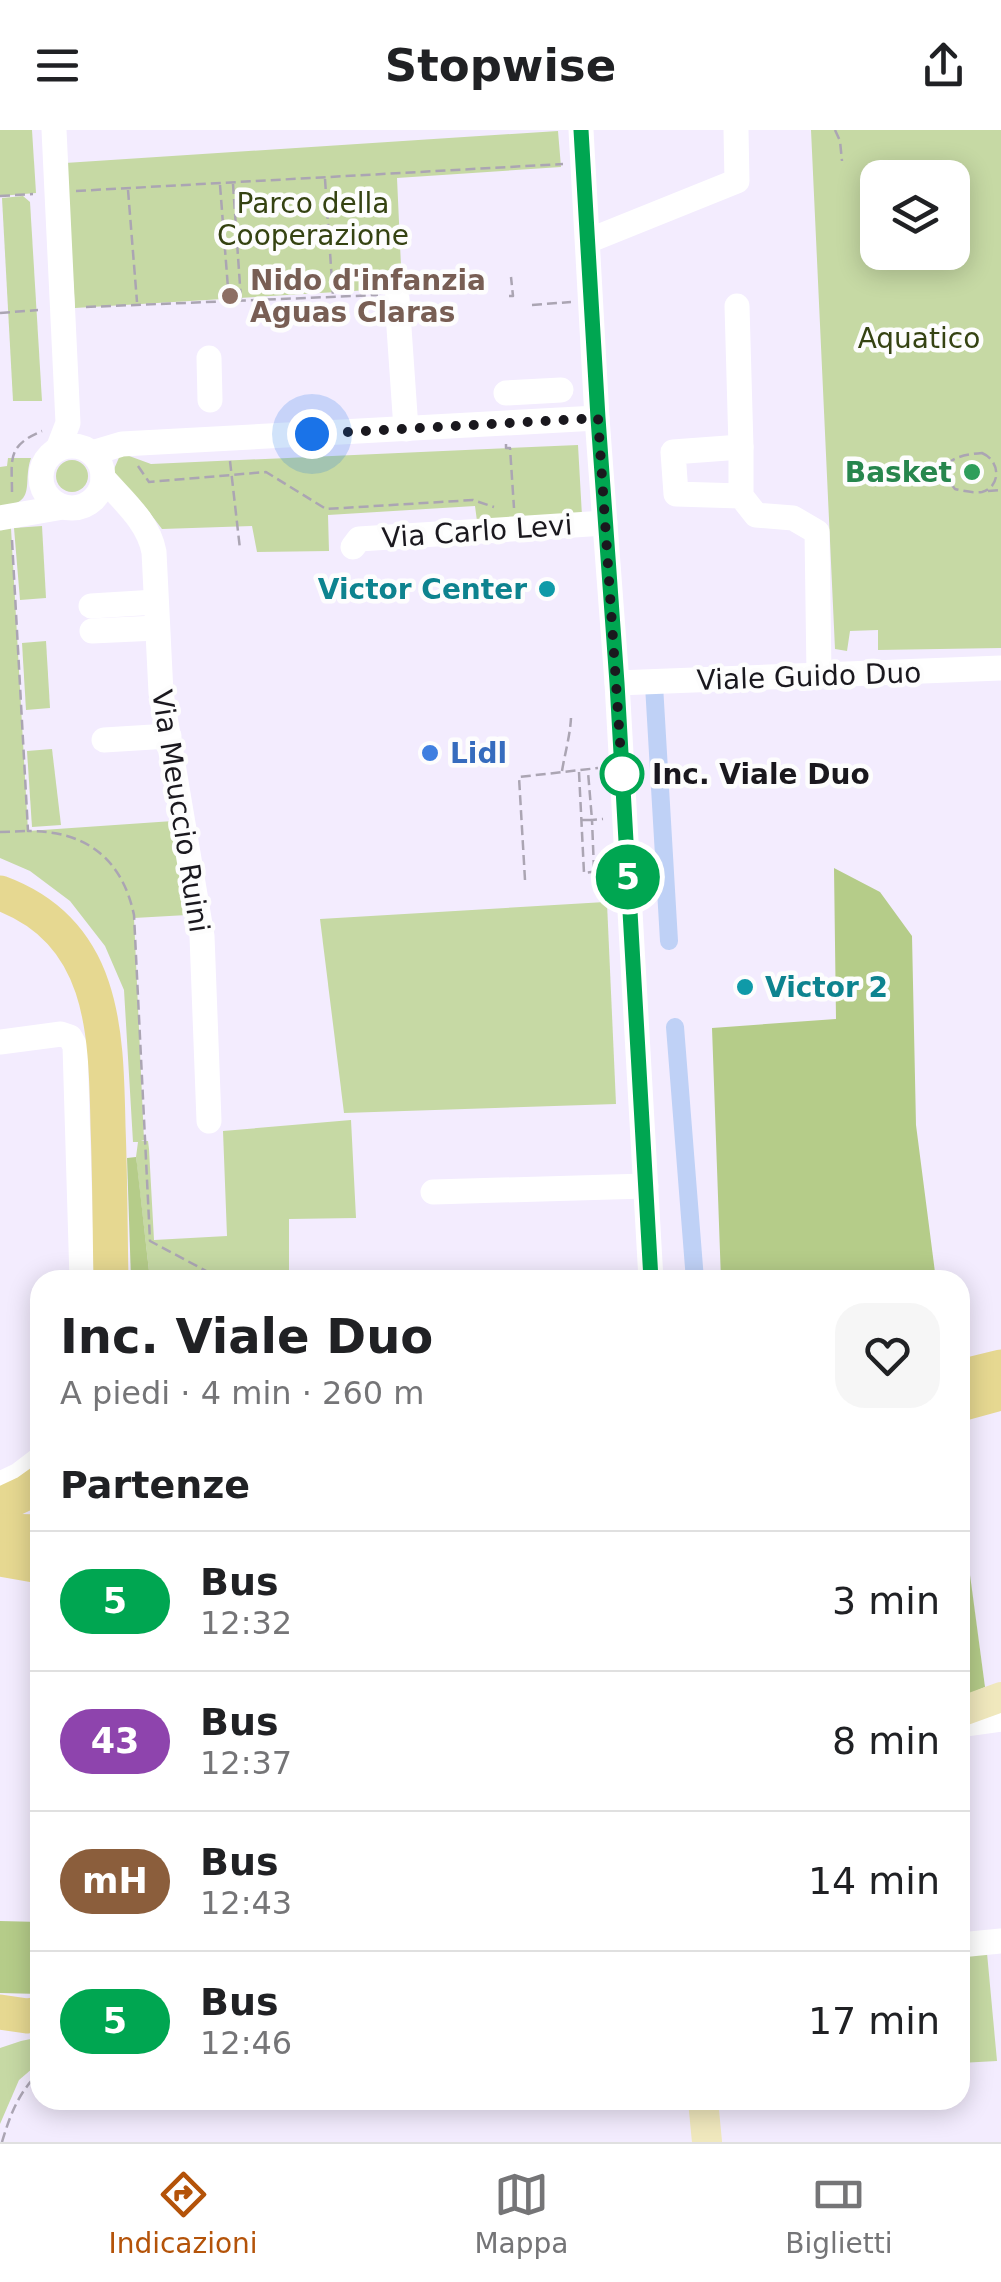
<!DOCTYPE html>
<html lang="it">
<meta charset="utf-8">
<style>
:root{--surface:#fff;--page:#f6f6f6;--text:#202124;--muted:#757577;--line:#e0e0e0;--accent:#b45309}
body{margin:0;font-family:"DejaVu Sans",sans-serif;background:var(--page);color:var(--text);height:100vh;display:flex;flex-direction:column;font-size:38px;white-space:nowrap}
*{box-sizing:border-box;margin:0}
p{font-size:32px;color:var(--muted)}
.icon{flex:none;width:55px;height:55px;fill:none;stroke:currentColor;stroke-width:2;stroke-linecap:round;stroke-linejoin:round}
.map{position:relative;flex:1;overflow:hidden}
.panel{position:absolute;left:30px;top:1140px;width:940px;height:840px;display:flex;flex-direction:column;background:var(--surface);border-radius:30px;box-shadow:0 5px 25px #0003}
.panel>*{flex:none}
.badge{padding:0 20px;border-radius:32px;font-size:35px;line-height:65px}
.fabs{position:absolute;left:860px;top:30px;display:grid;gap:20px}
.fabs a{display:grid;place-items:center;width:110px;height:110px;border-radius:20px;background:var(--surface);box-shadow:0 5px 25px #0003;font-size:50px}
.you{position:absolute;width:50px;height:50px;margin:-25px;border:8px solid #fff;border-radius:50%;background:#1a73e8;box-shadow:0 0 0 15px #1a73e833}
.map>.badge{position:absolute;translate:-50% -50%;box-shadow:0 0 0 5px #fff}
h2{padding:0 30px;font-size:38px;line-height:90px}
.round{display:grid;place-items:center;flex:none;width:105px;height:105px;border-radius:30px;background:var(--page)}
.headline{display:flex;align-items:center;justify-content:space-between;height:170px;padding:0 30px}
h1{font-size:48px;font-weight:600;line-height:75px}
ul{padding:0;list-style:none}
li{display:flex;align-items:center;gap:30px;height:140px;padding:0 30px;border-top:2px solid var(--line)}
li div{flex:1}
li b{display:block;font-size:38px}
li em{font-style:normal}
li .badge{min-width:110px;font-weight:700;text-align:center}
header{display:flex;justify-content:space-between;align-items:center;height:130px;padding:0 30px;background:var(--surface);font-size:45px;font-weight:600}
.tab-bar{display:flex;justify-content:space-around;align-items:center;height:140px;border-top:2px solid var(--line);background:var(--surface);font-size:28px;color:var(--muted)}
.tab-bar a{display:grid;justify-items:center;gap:5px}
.tab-bar .selected{color:var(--accent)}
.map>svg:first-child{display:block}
.green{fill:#c6d9a4;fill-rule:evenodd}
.forest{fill:#b5cc89}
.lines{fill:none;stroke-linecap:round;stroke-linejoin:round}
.canal{stroke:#bfd1f6;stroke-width:18}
.path{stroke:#aba5b3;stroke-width:2.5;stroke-dasharray:10 5;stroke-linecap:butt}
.minor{stroke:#fff;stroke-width:25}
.major{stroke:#f0e8bd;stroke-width:30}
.highway{stroke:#e6d891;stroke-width:35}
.line-casing{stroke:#fff;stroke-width:22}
.line{stroke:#00a651;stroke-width:15}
.walk{stroke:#1a181e;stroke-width:10;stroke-dasharray:0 18}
.education-dot{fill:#8d6e63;stroke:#fdfdfd;stroke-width:4}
.leisure-dot{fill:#2e9e5b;stroke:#fdfdfd;stroke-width:4}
.culture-dot{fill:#0f9aa8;stroke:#fdfdfd;stroke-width:4}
.shop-dot{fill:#3f7fe0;stroke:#fdfdfd;stroke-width:4}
.stop-dot{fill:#fff;stroke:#00a651;stroke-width:5}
.labels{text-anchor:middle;stroke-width:9;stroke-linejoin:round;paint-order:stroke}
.park-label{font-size:28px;fill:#354312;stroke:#fdfdfd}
.education-label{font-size:28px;font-weight:bold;fill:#785e54;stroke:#fdfdfd;text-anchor:start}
.leisure-label{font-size:28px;font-weight:bold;fill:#27864d;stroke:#fdfdfd;text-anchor:end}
.street-label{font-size:28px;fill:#1a181e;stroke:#fdfdfd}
.culture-label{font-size:28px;font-weight:bold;fill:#0d838f;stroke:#fdfdfd;text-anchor:end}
.shop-label{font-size:28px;font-weight:bold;fill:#366cbe;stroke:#fdfdfd;text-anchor:start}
.stop-label{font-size:28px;font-weight:bold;fill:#1a181e;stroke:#fdfdfd;text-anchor:start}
</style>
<header><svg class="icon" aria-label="menu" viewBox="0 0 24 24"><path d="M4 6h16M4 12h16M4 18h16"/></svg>Stopwise<svg class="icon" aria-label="share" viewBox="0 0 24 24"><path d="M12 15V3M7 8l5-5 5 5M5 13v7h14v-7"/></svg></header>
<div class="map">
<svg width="1001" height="2012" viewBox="0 0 1001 2012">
<rect width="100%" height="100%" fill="#f3ecfe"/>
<g class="green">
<polygon points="0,0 32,0 36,63 0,66"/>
<path d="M 811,0 L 1001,0 L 1001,518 L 878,520 L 878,500 L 850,501 L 847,521 L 835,519 ZM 878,48 L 952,48 L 952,122 L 878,122 Z"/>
<polygon points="558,1 561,37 397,48 402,158 75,178 65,33"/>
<polygon points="23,66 30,72 42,271 13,271 2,68"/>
<polygon points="578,315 582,386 477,391 475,376 328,385 329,421 257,422 252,396 162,399 146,378 111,346 121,323 151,334"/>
<path d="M 8,328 L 31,328 C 22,354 38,373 0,377 L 0,337 L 7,336 Z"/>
<circle cx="72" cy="346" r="16"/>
<polygon points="42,396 46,468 20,470 14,398"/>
<polygon points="0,398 11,398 28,701 173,691 187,785 134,788 144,1010 141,1011 148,1011 149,1019 154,1110 227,1106 223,1001 351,990 356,1088 289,1089 289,1150 150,1150 136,1027 138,1012 133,1012 124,860 105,816 70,771 30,741 0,728"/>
<polygon points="46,511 50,578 26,580 22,513"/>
<polygon points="52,619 61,695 32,697 27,621"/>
<polygon points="605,772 607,773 616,974 344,983 320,789"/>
<polygon points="987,1823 997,1931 960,1933 960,1825"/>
<polygon points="40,1907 40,1932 19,1950 0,1994 0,1918 21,1911"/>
</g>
<g class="forest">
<polygon points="834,738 880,762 912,806 916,995 936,1150 721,1150 712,898 836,889"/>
<polygon points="136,1027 137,1034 150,1150 131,1150 127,1028"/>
<polygon points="960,1370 985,1557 960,1568"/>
<polygon points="0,1791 40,1792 40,1864 0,1863"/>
</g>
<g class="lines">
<g class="canal">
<polyline points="654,555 669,811"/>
<polyline points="675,897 695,1150"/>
</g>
<g class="path">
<polyline points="835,0 840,11 842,31"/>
<polyline points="325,49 333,166"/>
<polyline points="233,54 241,170"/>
<polyline points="220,55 229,171"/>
<polyline points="128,60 137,172"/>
<polyline points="76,61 563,34"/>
<polyline points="0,66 33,64"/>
<polyline points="509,166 513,166 511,147"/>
<polyline points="532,175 571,172"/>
<polyline points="86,177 378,165"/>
<polyline points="0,183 38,180"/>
<polyline points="506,314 506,318 510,318 514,378"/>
<path d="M 982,323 C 1001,331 1001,357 982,362 C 974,363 963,361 955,359 C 932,331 958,325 982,323 Z"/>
<polyline points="230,331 240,419"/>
<polyline points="138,336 149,352 266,342 326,379 473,370 494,377"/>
<polyline points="988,361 1001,360"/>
<path d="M 12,362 C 12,330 6,316 42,301"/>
<path d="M 12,410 L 28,701 C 87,701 122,729 134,785 L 150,1111 L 223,1150"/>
<path d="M 562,641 C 565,623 570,606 571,588"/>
<polyline points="579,642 584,743 605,740"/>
<polyline points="582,690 592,690 588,642"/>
<polyline points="0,702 27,701"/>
<polyline points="594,740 592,690 603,689"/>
<polyline points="525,750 519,647 598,638"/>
<path d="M 2,2012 C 10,1985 19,1961 40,1942"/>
</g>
<g class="minor">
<polyline points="54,0 68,293 58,319"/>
<polyline points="581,0 597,288 617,553 651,1150"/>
<polyline points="588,111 737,51 736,0"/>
<polyline points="397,169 406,299"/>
<polyline points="737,176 741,317"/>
<polyline points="209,228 210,270"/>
<polyline points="506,263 561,260"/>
<circle cx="72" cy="347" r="31"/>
<polyline points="92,323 122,314 597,288"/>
<path d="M 103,348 C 123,371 148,391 154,422 L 161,563 L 202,806 L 209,991"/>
<polyline points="741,366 741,317 673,322 676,364 741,366 756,385 793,388 817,402 819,545"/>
<polyline points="0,388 63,377"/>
<polyline points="353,417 359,409 605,393"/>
<polyline points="91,476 156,472"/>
<polyline points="92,501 157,498"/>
<polyline points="617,553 1001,538"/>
<polyline points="104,610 169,606"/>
<polyline points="0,912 61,904 70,907 75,916 82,1150"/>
<polyline points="433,1062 646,1056"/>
<polyline points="0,1354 19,1345 40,1329"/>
<polyline points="960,1595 1001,1589"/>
<polyline points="960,1815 1001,1811"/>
</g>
<g class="major">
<polyline points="960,1582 1001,1567"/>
<polyline points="703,1970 707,2012"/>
</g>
<g class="highway">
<path d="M 0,763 C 105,802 106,901 108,996 C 110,1047 110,1099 111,1150"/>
<polyline points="960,1247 1001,1237"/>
<polyline points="960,1274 1001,1263"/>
<polyline points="0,1375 26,1363 40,1353"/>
<polyline points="0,1401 40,1402"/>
<polyline points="0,1429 40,1436"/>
<polyline points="0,1882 27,1886 40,1884"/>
</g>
</g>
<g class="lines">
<defs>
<polyline id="line" points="581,0 598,288 617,553 651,1150"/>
</defs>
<use href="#line" class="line-casing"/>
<use href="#line" class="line"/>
<polyline class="walk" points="312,304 598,288 623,656 622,644"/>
</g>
<circle class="education-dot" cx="230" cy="166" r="10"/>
<circle class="leisure-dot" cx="972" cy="342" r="10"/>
<g class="culture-dot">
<circle cx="547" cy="459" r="10"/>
<circle cx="745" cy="857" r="10"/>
</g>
<circle class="shop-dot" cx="430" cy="623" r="10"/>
<circle class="stop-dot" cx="622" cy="644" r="20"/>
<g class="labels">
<g class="park-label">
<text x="313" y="83">Parco della<tspan x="313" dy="32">Cooperazione</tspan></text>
<text x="919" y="218">Aquatico</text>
</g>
<g class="education-label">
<text x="250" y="160">Nido d'infanzia<tspan x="250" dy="32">Aguas Claras</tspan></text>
</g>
<g class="leisure-label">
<text x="952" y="352">Basket</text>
</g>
<g class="street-label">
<text transform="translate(477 401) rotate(-4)" y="10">Via Carlo Levi</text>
<text transform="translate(809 546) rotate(-2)" y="10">Viale Guido Duo</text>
<text transform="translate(181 681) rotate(81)" y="10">Via Meuccio Ruini</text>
</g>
<g class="culture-label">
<text x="527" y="469">Victor Center</text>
<text x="765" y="867" text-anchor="start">Victor 2</text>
</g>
<g class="shop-label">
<text x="450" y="633">Lidl</text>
</g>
<g class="stop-label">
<text x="652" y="654">Inc. Viale Duo</text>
</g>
</g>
</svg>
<div class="fabs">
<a><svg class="icon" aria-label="layers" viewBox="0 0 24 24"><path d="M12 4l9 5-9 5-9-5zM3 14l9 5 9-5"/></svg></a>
</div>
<div class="you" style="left:312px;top:304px"></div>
<b class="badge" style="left:628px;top:747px;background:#00a651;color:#fff">5</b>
<section class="panel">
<div class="headline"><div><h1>Inc. Viale Duo</h1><p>A piedi · 4 min · 260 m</p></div><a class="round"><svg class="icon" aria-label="heart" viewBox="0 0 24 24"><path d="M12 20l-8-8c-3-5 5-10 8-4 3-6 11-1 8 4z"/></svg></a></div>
<h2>Partenze</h2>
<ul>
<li><span class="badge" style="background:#00a651;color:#fff">5</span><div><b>Bus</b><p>12:32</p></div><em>3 min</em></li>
<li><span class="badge" style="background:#8e44ad;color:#fff">43</span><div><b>Bus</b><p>12:37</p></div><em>8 min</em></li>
<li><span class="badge" style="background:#8b5e3c;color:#fff">mH</span><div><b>Bus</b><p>12:43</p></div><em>14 min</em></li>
<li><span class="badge" style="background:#00a651;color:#fff">5</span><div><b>Bus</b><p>12:46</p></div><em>17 min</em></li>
</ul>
</section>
</div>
<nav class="tab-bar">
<a class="selected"><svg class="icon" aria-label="directions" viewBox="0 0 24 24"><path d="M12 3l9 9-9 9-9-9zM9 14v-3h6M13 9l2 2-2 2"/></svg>Indicazioni</a>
<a><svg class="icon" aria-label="map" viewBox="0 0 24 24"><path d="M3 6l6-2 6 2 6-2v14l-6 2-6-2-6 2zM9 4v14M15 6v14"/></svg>Mappa</a>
<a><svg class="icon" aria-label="tickets" viewBox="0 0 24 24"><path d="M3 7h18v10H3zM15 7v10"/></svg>Biglietti</a>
</nav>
